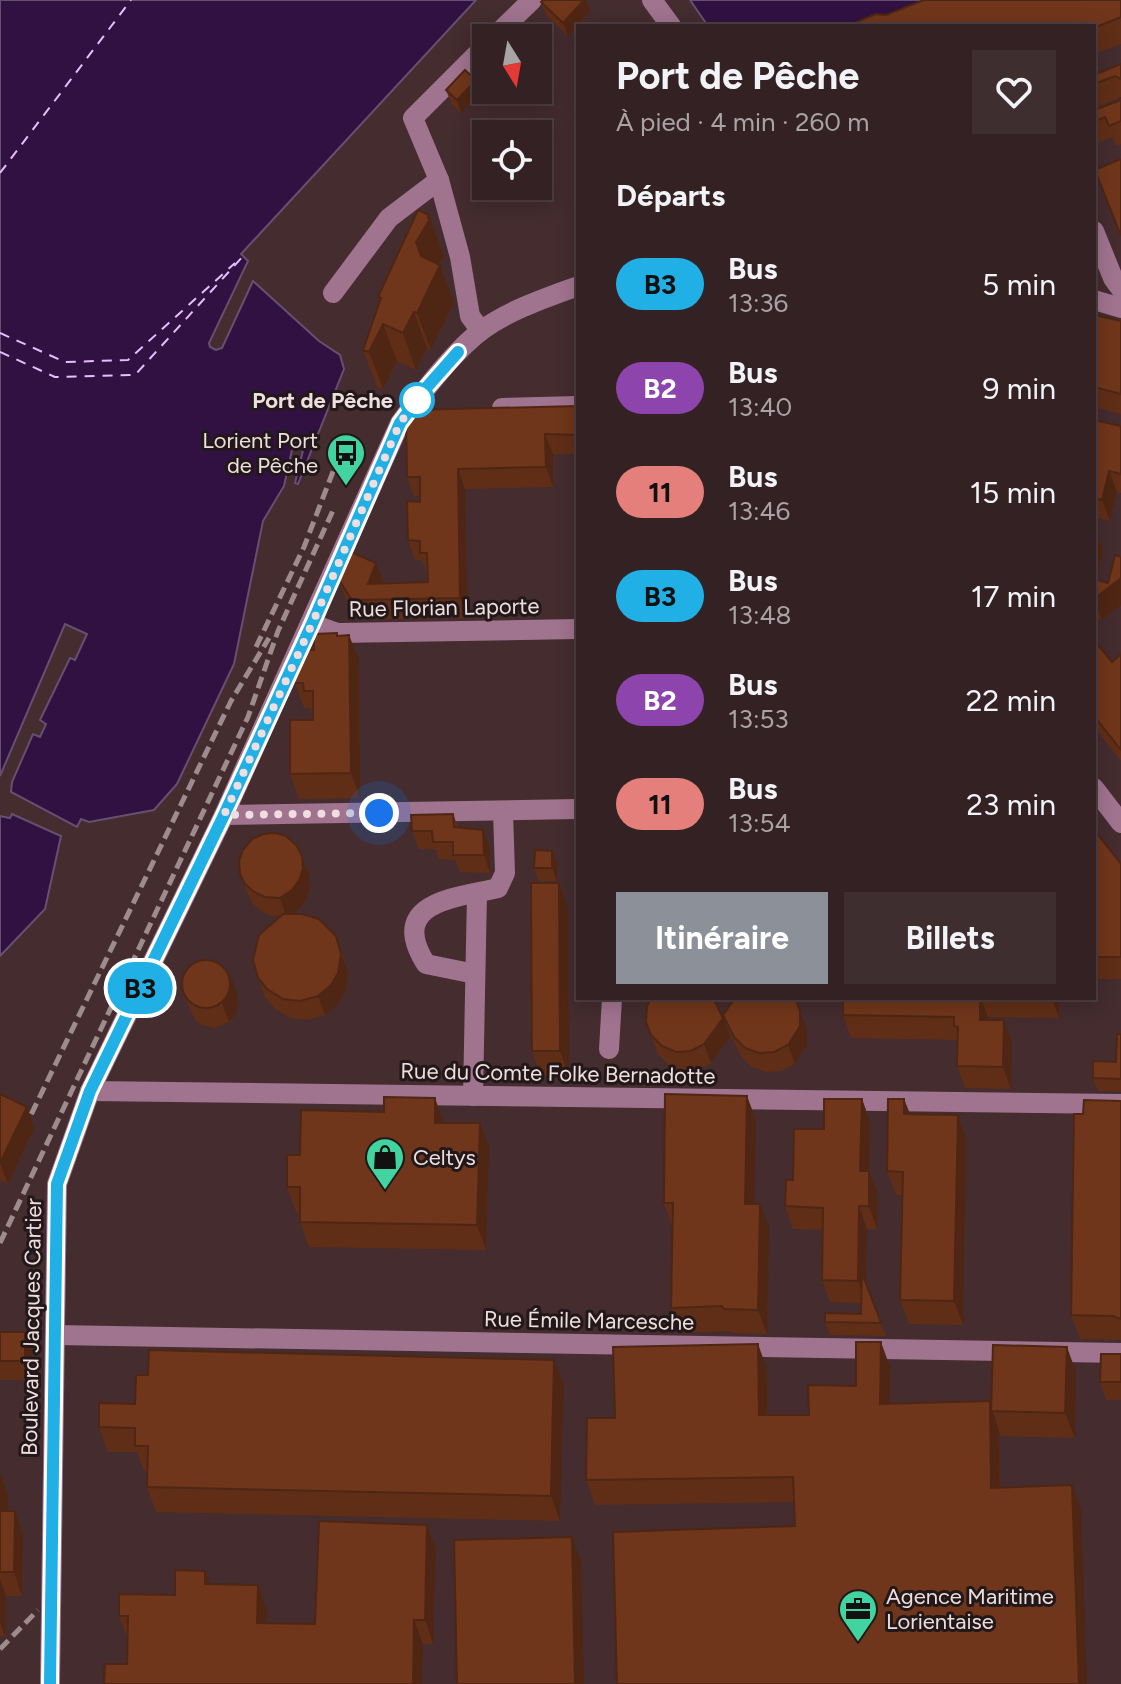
<!DOCTYPE html>
<html lang="fr">
<meta charset="utf-8">
<style>
:root{--surface:#332123;--page:#3e2e30;--text:#f1f3f6;--muted:#a9a3a6;--line:#4e3e41;--accent:#8c9099}
body{margin:0;font-family:Figtree,sans-serif;background:var(--page);color:var(--text);height:100vh;display:flex;flex-direction:column;font-size:30px;white-space:nowrap}
*{box-sizing:border-box;margin:0}
p{font-size:26px;color:var(--muted)}
.icon{flex:none;width:44px;height:44px;fill:none;stroke:currentColor;stroke-width:2;stroke-linecap:round;stroke-linejoin:round}
.map{position:relative;flex:1;overflow:hidden}
.details{position:absolute;left:576px;top:24px;width:520px;height:976px;display:flex;flex-direction:column;background:var(--surface);border-radius:0px;box-shadow:0 4px 20px #0003,0 0 0 2px var(--line)}
.details>*{flex:none}
.badge{padding:0 16px;border-radius:26px;font-size:28px;line-height:52px}
.needle{width:52px;rotate:169deg}
.controls{position:absolute;left:472px;top:24px;display:grid;gap:16px}
.controls a{display:grid;place-items:center;width:80px;height:80px;border-radius:0px;background:var(--surface);box-shadow:0 4px 20px #0003,0 0 0 2px var(--line);font-size:40px}
.you{position:absolute;width:40px;height:40px;margin:-20px;border:6px solid #fff;border-radius:50%;background:#1a73e8;box-shadow:0 0 0 12px #1a73e833}
.map>.badge{position:absolute;translate:-50% -50%;box-shadow:0 0 0 4px #fff}
h2{padding:0 40px;font-size:30px;line-height:72px}
.round{display:grid;place-items:center;flex:none;width:84px;height:84px;border-radius:0px;background:var(--page)}
.summary{display:flex;align-items:center;justify-content:space-between;height:136px;padding:0 40px}
h1{font-size:38px;font-weight:700;line-height:60px}
.button{display:flex;gap:16px;margin-top:auto;padding:16px 40px}
.button a{flex:1;height:92px;border-radius:0px;background:var(--accent);color:#fff;font-size:32px;font-weight:700;line-height:92px;text-align:center}
.button a+a{background:var(--page);color:var(--text)}
ul{padding:0;list-style:none}
li{display:flex;align-items:center;gap:24px;height:104px;padding:0 40px}
li div{flex:1}
li b{display:block;font-size:30px}
li em{font-style:normal}
li .badge{min-width:88px;font-weight:700;text-align:center}
.map>svg:first-child{display:block}
.water{fill:#311142;stroke:#6a4e71;stroke-width:2}
.lines{fill:none;stroke-linecap:round;stroke-linejoin:round}
.ferry{stroke:#e6befe;stroke-width:2;stroke-dasharray:10 8;stroke-linecap:butt}
.minor{stroke:#a0738e;stroke-width:20}
.rail{stroke:#9e8b8d;stroke-width:5;stroke-dasharray:12 6;stroke-linecap:butt}
.wall{fill:#602e17}
.shaded-wall{fill:#4e2613}
.building{fill:#70361b;stroke:#4e2613;stroke-width:2}
.line-casing{stroke:#fff;stroke-width:18}
.line{stroke:#21b0e6;stroke-width:12}
.walk{stroke:#eededf;stroke-width:8;stroke-dasharray:0 14.4}
.stop-dot{fill:#fff;stroke:#21b0e6;stroke-width:4}
.labels{text-anchor:middle;stroke-width:6;stroke-linejoin:round;paint-order:stroke}
.stop-label{font-size:22px;font-weight:bold;fill:#eededf;stroke:#231819;text-anchor:end}
.poi-label{font-size:22px;fill:#eededf;stroke:#231819;text-anchor:start}
.street-label{font-size:22px;fill:#eededf;stroke:#231819}
</style>
<div class="map">
<svg width="1121" height="1684" viewBox="0 0 1121 1684">
<rect width="100%" height="100%" fill="#442c2f"/>
<g class="water">
<polygon points="0,0 476,0 241,254 248,261 209,343 210,347 216,350 222,348 253,281 319,341 340,355 344,369 298,484 295,483 306,438 295,436 284,486 263,521 234,664 177,784 154,810 89,822 81,819 77,827 11,792 12,782 33,734 40,737 46,724 40,720 70,658 75,660 87,634 65,624 0,776"/>
<polygon points="690,0 928,0 864,26 708,26"/>
<polygon points="12,814 61,836 45,909 0,956 0,816 10,818"/>
</g>
<g class="lines">
<g class="ferry">
<polyline points="0,173 131,0"/>
<polyline points="0,333 65,362 128,360 235,263"/>
<polyline points="0,352 55,377 135,375 245,254"/>
</g>
<g class="minor">
<polyline points="652,0 671,26"/>
<polyline points="493,38 532,0"/>
<polyline points="1094,231 1113,278 1121,289"/>
<polyline points="333,293 389,218 439,180"/>
<polyline points="1094,300 1121,308"/>
<polyline points="481,331 470,316 460,257 439,180 413,118 486,45"/>
<polyline points="502,408 578,406"/>
<polyline points="312,624 337,633 578,629"/>
<polyline points="1094,788 1121,823"/>
<polyline points="224,815 578,809"/>
<path d="M 475,974 L 426,964 C 387,902 455,898 498,888 L 505,873 L 503,811"/>
<polyline points="609,1049 612,998"/>
<polyline points="90,1091 1121,1104"/>
<polyline points="473,1096 477,893"/>
<polyline points="56,1335 1121,1353"/>
<path d="M 50,1684 L 57,1184 L 90,1091 L 224,815 L 400,423 C 421,394 454,351 482,330 C 509,310 546,298 578,286"/>
</g>
<g class="rail">
<polyline points="256,647 304,547 334,469"/>
<polyline points="0,1179 231,701 269,638"/>
<polyline points="0,1243 248,717 278,631 335,506"/>
<polyline points="0,1649 38,1610"/>
</g>
</g>
<g class="wall">
<polygon points="543,0 586,0 590,11 568,36 546,15 541,2"/>
<polygon points="1121,0 1121,44 1094,54 1094,26 886,15"/>
<polygon points="1121,64 1121,97 1094,108 1094,75"/>
<polygon points="476,80 480,93 461,113 451,103 446,90"/>
<polygon points="1121,98 1121,144 1116,146 1113,137 1094,144 1094,110 1119,101"/>
<polygon points="429,215 444,256 438,264 440,265 454,302 431,350 427,348 416,370 397,361 383,389 377,387 363,350 380,302 378,297"/>
<polygon points="1094,315 1121,321 1121,414 1094,407"/>
<polygon points="578,406 578,454 553,454 553,487 465,489 468,618 359,619 346,600 339,580 383,583 428,582 427,572 422,560 415,560 408,540 420,502 420,496 414,496 407,477"/>
<polygon points="1094,420 1121,426 1121,493 1117,492 1110,521 1094,517"/>
<polygon points="1094,529 1103,550 1096,580 1108,583 1121,557 1121,605 1102,620 1094,618"/>
<polygon points="338,636 359,660 360,798 299,799 290,774 313,720 313,716 310,708 304,708 295,683 314,650"/>
<polygon points="1094,640 1112,662 1121,654 1121,761 1094,727"/>
<polygon points="453,814 458,827 490,848 490,873 460,872 455,860 439,859 435,849 419,849 412,831"/>
<polygon points="1094,830 1121,864 1121,979 1094,979"/>
<polygon points="552,851 557,863 557,881 539,881 534,868"/>
<polygon points="302,856 309,875 310,888 306,899 299,909 291,914 343,955 348,973 345,992 338,1004 325,1015 307,1020 290,1018 274,1008 265,997 258,978 280,916 272,916 261,911 252,903 240,874"/>
<polygon points="568,908 569,1076 541,1076 532,1051"/>
<polygon points="182,988 237,994 238,1004 236,1014 229,1022 215,1028 205,1026 196,1021 189,1007"/>
<polygon points="843,998 1059,998 1059,1018 988,1017 988,1020 1012,1043 1011,1089 965,1088 957,1066 958,1040 851,1038 843,1015"/>
<polygon points="723,1015 807,1030 807,1045 795,1064 781,1071 766,1072 752,1067 741,1056 730,1034"/>
<polygon points="723,1018 730,1037 711,1063 698,1070 683,1071 669,1065 658,1054 646,1022"/>
<polygon points="1121,1034 1121,1091 1098,1091 1093,1078 1116,1062"/>
<polygon points="0,1094 34,1128 8,1184 0,1180"/>
<polygon points="862,1099 870,1122 869,1171 878,1194 877,1229 867,1229 866,1284 886,1336 830,1335 825,1322 861,1314 861,1303 830,1302 822,1280 823,1230 793,1229 785,1206 793,1180 824,1129"/>
<polygon points="904,1099 910,1114 958,1115 966,1139 963,1325 909,1324 900,1300 902,1195 896,1195 887,1171"/>
<polygon points="1121,1101 1121,1340 1080,1339 1071,1315 1083,1114"/>
<polygon points="756,1120 754,1204 769,1228 767,1334 732,1333 730,1331 680,1333 671,1308 672,1227 664,1203"/>
<polygon points="444,1123 480,1123 489,1148 486,1250 309,1247 300,1222 300,1212 296,1212 287,1187"/>
<polygon points="0,1332 25,1332 32,1351 32,1380 0,1380"/>
<polygon points="1121,1354 1121,1400 1106,1400 1100,1382"/>
<polygon points="890,1367 889,1404 992,1407 1076,1372 1075,1438 1001,1436 999,1431 1000,1488 1072,1485 1081,1510 795,1526 794,1502 595,1505 586,1480 615,1418 767,1369 768,1415 809,1415"/>
<polygon points="564,1384 560,1521 156,1512 147,1487 147,1471 144,1471 137,1452 108,1452 99,1427 135,1404"/>
<polygon points="0,1472 8,1495 8,1511 15,1511 23,1535 22,1596 6,1596 5,1636 0,1636"/>
<polygon points="427,1525 436,1549 433,1644 423,1644 422,1684 105,1684 127,1664 127,1638 119,1616 175,1595 205,1571 210,1584 258,1585 267,1610 266,1623 315,1624"/>
</g>
<g class="shaded-wall">
<polygon points="584,0 586,0 590,11 568,36 563,23"/>
<polygon points="476,80 480,93 461,113 457,100"/>
<polygon points="429,215 444,256 429,278 440,265 454,302 431,350 417,313 416,242"/>
<polygon points="414,312 427,348 416,370 403,333"/>
<polygon points="383,324 397,361 383,389 369,352"/>
<polygon points="545,434 553,454 553,487 546,467"/>
<polygon points="458,469 465,489 468,618 460,598"/>
<polygon points="1109,471 1117,492 1110,521 1102,500"/>
<polygon points="1095,529 1103,550 1094,586 1094,534"/>
<polygon points="376,563 384,583 368,584"/>
<polygon points="1121,578 1121,605 1102,620 1094,599"/>
<polygon points="349,635 359,660 360,798 351,773"/>
<polygon points="483,830 490,848 490,873 484,855"/>
<polygon points="552,851 557,863 557,881 552,868"/>
<polygon points="302,856 309,875 310,888 306,899 299,909 286,917 280,898"/>
<polygon points="559,883 568,908 569,1076 560,1051"/>
<polygon points="336,936 348,973 345,992 338,1004 325,1015 318,996"/>
<polygon points="230,975 237,994 238,1004 236,1014 229,1022 222,1003"/>
<polygon points="980,998 981,998 988,1017 988,1042 980,1020"/>
<polygon points="1052,998 1059,998 1059,1018"/>
<polygon points="800,1011 807,1030 807,1045 795,1064 788,1045"/>
<polygon points="723,1018 730,1037 711,1063 704,1044"/>
<polygon points="1004,1020 1012,1043 1011,1089 1003,1067"/>
<polygon points="747,1096 756,1120 754,1228 745,1204"/>
<polygon points="435,1098 444,1123 435,1123"/>
<polygon points="862,1099 870,1122 868,1193 860,1171"/>
<polygon points="904,1099 913,1123 904,1114"/>
<polygon points="27,1107 34,1128 8,1184 0,1163"/>
<polygon points="958,1115 966,1139 963,1325 954,1301"/>
<polygon points="480,1123 489,1148 486,1250 477,1225"/>
<polygon points="869,1171 878,1194 877,1229 869,1206"/>
<polygon points="760,1204 769,1228 767,1334 758,1310"/>
<polygon points="859,1206 867,1229 866,1303 858,1281"/>
<polygon points="25,1332 32,1351 32,1380 25,1361"/>
<polygon points="881,1342 890,1367 889,1428 880,1404"/>
<polygon points="758,1344 767,1369 768,1440 759,1415"/>
<polygon points="1067,1347 1076,1372 1075,1438 1065,1413"/>
<polygon points="554,1360 564,1384 560,1521 551,1496"/>
<polygon points="990,1401 999,1431 1000,1513 991,1488"/>
<polygon points="0,1472 8,1495 8,1535 0,1514"/>
<polygon points="1072,1485 1081,1510 1087,1684 1079,1684"/>
<polygon points="15,1511 23,1535 22,1596 14,1572"/>
<polygon points="427,1525 436,1549 433,1644 425,1620"/>
<polygon points="572,1537 581,1562 584,1684 575,1684"/>
<polygon points="205,1571 214,1595 205,1584"/>
<polygon points="0,1578 6,1596 5,1636 0,1622"/>
<polygon points="258,1585 267,1610 266,1647 257,1623"/>
<polygon points="414,1620 423,1644 422,1684 413,1684"/>
</g>
<g class="building">
<polygon points="543,0 584,0 563,23 541,2"/>
<polygon points="924,0 1121,0 1121,17 1094,28 1094,26 847,26 876,14 886,15"/>
<polygon points="1121,64 1121,79 1115,76 1094,84 1094,75"/>
<polygon points="465,70 476,80 457,100 446,90"/>
<polygon points="1121,98 1121,121 1109,126 1105,117 1094,122 1094,110 1119,101"/>
<polygon points="1121,159 1121,236 1095,170"/>
<polygon points="418,210 429,215 428,218 430,219 416,242 421,256 440,265 417,313 414,312 403,333 383,324 369,352 363,350 381,298 378,297"/>
<polygon points="1094,315 1121,321 1121,394 1094,387"/>
<polygon points="578,406 578,435 545,434 546,467 458,469 460,598 352,600 339,580 351,552 376,563 368,584 428,582 427,553 420,553 420,541 408,540 407,501 420,502 420,477 407,477 406,419 410,410"/>
<polygon points="1094,420 1121,426 1121,474 1109,471 1102,500 1094,498"/>
<polygon points="1115,555 1121,557 1121,578 1094,599 1094,579 1108,583"/>
<polygon points="337,633 337,636 349,635 351,773 290,774 290,720 313,720 313,691 304,691 303,683 295,683 294,674 305,650 314,650 314,634"/>
<polygon points="1094,640 1112,662 1121,654 1121,750 1094,716"/>
<polygon points="453,814 454,827 483,830 484,855 453,855 453,842 433,842 432,831 412,831 411,815"/>
<polygon points="1094,830 1121,864 1121,957 1094,957"/>
<polygon points="275,833 286,836 297,846 302,856 303,869 299,880 292,890 280,898 265,897 254,892 245,884 240,874 239,861 243,850 252,839 263,834"/>
<rect x="575" y="834" width="3" height="25"/>
<polygon points="535,850 552,851 552,868 534,868"/>
<polygon points="531,883 559,883 560,1051 532,1051"/>
<polygon points="283,914 302,914 319,919 336,936 341,954 338,973 331,985 318,996 300,1001 283,999 267,989 258,978 253,960 259,935"/>
<circle cx="206" cy="984" r="24"/>
<polygon points="651,998 713,998 723,1018 704,1044 691,1051 676,1052 662,1046 651,1035 646,1022 647,1006"/>
<polygon points="735,998 795,998 800,1011 800,1026 788,1045 774,1052 759,1053 745,1048 734,1037 723,1015"/>
<polygon points="843,998 980,998 980,1020 1004,1020 1003,1067 957,1066 958,1027 954,1026 954,1017 843,1015"/>
<polygon points="1117,1034 1121,1034 1121,1079 1093,1078 1093,1061 1116,1062"/>
<polygon points="0,1094 27,1107 0,1163"/>
<polygon points="665,1094 747,1096 745,1204 760,1204 758,1310 724,1309 722,1306 671,1308 673,1203 664,1203"/>
<polygon points="384,1097 435,1098 435,1123 480,1123 477,1225 300,1222 300,1187 287,1187 287,1155 300,1155 301,1110 384,1112"/>
<polygon points="824,1099 862,1099 860,1171 869,1171 869,1206 859,1206 858,1281 822,1280 823,1208 785,1206 786,1180 793,1180 794,1129 824,1129"/>
<polygon points="888,1099 904,1099 904,1114 958,1115 954,1301 900,1300 903,1172 887,1171"/>
<polygon points="1084,1100 1121,1101 1121,1319 1113,1316 1071,1315 1074,1114 1083,1114"/>
<polygon points="862,1273 881,1323 825,1322 825,1313 861,1314"/>
<rect x="0" y="1332" width="25" height="29"/>
<polygon points="856,1342 881,1342 880,1404 990,1401 991,1488 1072,1485 1079,1684 617,1684 613,1532 795,1526 793,1477 586,1480 587,1418 615,1418 613,1347 758,1344 759,1415 809,1415 808,1385 856,1386"/>
<polygon points="993,1345 1067,1347 1065,1413 991,1411"/>
<polygon points="149,1350 554,1360 551,1496 147,1487 148,1446 135,1446 135,1428 99,1427 99,1403 135,1404 136,1375 148,1375"/>
<polygon points="1101,1354 1121,1354 1121,1382 1100,1382"/>
<polygon points="0,1511 15,1511 14,1572 0,1572"/>
<polygon points="319,1521 427,1525 425,1620 414,1620 413,1684 104,1684 105,1664 127,1664 128,1616 119,1616 119,1594 175,1595 175,1570 205,1571 205,1584 258,1585 257,1623 315,1624"/>
<polygon points="572,1537 575,1684 457,1684 454,1540"/>
</g>
<g class="lines">
<defs>
<polyline id="line" points="50,1684 57,1184 90,1091 224,815 312,624 400,423 427,387 458,352"/>
</defs>
<use href="#line" class="line-casing"/>
<use href="#line" class="line"/>
<polyline class="walk" points="379,813 224,815 312,624 400,423 417,400"/>
</g>
<defs>
<symbol id="bus-pin" viewBox="-11 -11 22 30"><path d="M0 17L-7.5 6A9.5 9.5 0 1 1 7.5 6Z" fill="#41d4a1" stroke="#231819"/><path d="M-5-6H5V4H4V6H2V4H-2V6H-4V4H-5ZM-3.5-4V0h7V-4ZM-3.5 1.2v1.5H-2V1.2ZM2 1.2v1.5H3.5V1.2Z" fill="#111"/></symbol>
<symbol id="shop-pin" viewBox="-11 -11 22 30"><path d="M0 17L-7.5 6A9.5 9.5 0 1 1 7.5 6Z" fill="#41d4a1" stroke="#231819"/><path d="M-5-2.5h2.3a2.7 3.5 0 0 1 5.4 0H5L5.5 6h-11ZM-1.5-2.5h3a1.5 2.3 0 0 0-3 0Z" fill="#111"/></symbol>
<symbol id="office-pin" viewBox="-11 -11 22 30"><path d="M0 17L-7.5 6A9.5 9.5 0 1 1 7.5 6Z" fill="#41d4a1" stroke="#231819"/><path d="M-6-3h4V-5.5h4V-3h4V5H-6ZM-1-4.5V-3h2v-1.5ZM-6 0V1H6V0Z" fill="#111"/></symbol>
</defs>
<g fill-rule="evenodd">
<use href="#bus-pin" x="324" y="431" width="44" height="60"/>
<use href="#shop-pin" x="363" y="1135" width="44" height="60"/>
<use href="#office-pin" x="836" y="1587" width="44" height="60"/>
</g>
<circle class="stop-dot" cx="417" cy="400" r="16"/>
<g class="labels">
<g class="stop-label">
<text x="393" y="408">Port de Pêche</text>
</g>
<g class="poi-label">
<text x="318" y="448" text-anchor="end">Lorient Port<tspan x="318" dy="25">de Pêche</tspan></text>
<text x="413" y="1165">Celtys</text>
<text x="886" y="1604">Agence Maritime<tspan x="886" dy="25">Lorientaise</tspan></text>
</g>
<g class="street-label">
<text transform="translate(444 607) rotate(-1)" y="8">Rue Florian Laporte</text>
<text transform="translate(558 1073) rotate(1)" y="8">Rue du Comte Folke Bernadotte</text>
<text transform="translate(589 1320) rotate(1)" y="8">Rue Émile Marcesche</text>
<text transform="translate(31 1327) rotate(-89)" y="8">Boulevard Jacques Cartier</text>
</g>
</g>
</svg>
<div class="controls">
<a><svg class="needle" viewBox="-14 -14 28 28"><path d="M0-13l5 13h-10z" fill="#e53935"/><path d="M0 13l5-13h-10z" fill="#a9a3a6"/></svg></a>
<a><svg class="icon" aria-label="locate" viewBox="0 0 24 24"><circle cx="12" cy="12" r="6"/><path d="M12 2v4M12 18v4M2 12h4M18 12h4"/></svg></a>
</div>
<div class="you" style="left:379px;top:813px"></div>
<b class="badge" style="left:140px;top:988px;background:#21b0e6;color:#111">B3</b>
<section class="details">
<div class="summary"><div><h1>Port de Pêche</h1><p>À pied · 4 min · 260 m</p></div><a class="round"><svg class="icon" aria-label="heart" viewBox="0 0 24 24"><path d="M12 20l-8-8c-3-5 5-10 8-4 3-6 11-1 8 4z"/></svg></a></div>
<h2>Départs</h2>
<ul>
<li><span class="badge" style="background:#21b0e6;color:#111">B3</span><div><b>Bus</b><p>13:36</p></div><em>5 min</em></li>
<li><span class="badge" style="background:#8e44ad;color:#fff">B2</span><div><b>Bus</b><p>13:40</p></div><em>9 min</em></li>
<li><span class="badge" style="background:#e47f7b;color:#111">11</span><div><b>Bus</b><p>13:46</p></div><em>15 min</em></li>
<li><span class="badge" style="background:#21b0e6;color:#111">B3</span><div><b>Bus</b><p>13:48</p></div><em>17 min</em></li>
<li><span class="badge" style="background:#8e44ad;color:#fff">B2</span><div><b>Bus</b><p>13:53</p></div><em>22 min</em></li>
<li><span class="badge" style="background:#e47f7b;color:#111">11</span><div><b>Bus</b><p>13:54</p></div><em>23 min</em></li>
</ul>
<div class="button"><a>Itinéraire</a><a>Billets</a></div>
</section>
</div>
